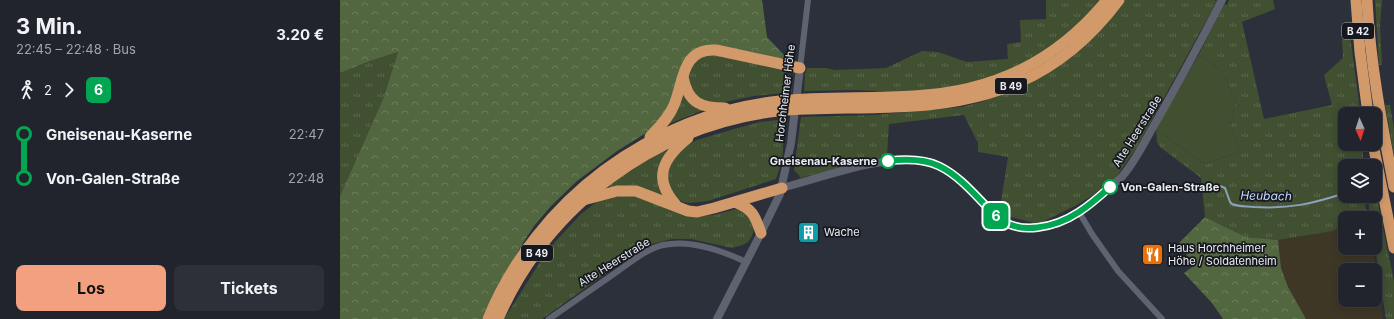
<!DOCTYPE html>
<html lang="de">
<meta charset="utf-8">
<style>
:root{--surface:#21242c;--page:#2d3038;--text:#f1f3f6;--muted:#a2a4a9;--line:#3e4148;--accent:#f2a080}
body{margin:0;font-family:Inter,sans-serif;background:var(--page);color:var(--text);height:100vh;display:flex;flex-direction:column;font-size:15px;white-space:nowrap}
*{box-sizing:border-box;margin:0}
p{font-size:13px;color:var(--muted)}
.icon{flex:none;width:22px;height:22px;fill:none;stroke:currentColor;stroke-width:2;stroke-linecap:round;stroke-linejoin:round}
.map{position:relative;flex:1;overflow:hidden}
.side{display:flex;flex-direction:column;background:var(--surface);width:340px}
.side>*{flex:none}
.badge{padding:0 8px;border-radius:6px;font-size:14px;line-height:26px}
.needle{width:26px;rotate:177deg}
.tools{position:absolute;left:998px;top:107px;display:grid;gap:8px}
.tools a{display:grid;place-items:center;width:44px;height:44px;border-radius:8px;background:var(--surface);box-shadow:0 2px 10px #0003,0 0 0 1px var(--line);font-size:20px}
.map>.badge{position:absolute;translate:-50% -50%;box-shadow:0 0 0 2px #fff}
.legs{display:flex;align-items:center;gap:6px;height:44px;padding:0 16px;font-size:13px}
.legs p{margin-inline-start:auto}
.headline{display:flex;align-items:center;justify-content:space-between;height:68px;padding:0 16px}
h1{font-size:22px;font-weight:700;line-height:30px}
.action{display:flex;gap:8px;margin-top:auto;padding:8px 16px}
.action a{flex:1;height:46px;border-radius:8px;background:var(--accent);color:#111;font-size:16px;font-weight:700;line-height:46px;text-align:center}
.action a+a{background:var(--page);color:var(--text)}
ul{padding:0 16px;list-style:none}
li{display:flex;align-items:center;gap:14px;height:44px;font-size:15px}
li i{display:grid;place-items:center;width:6px;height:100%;margin:0 5px;background:currentColor}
li i::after{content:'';width:10px;height:10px;margin:-5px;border:3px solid;border-radius:50%;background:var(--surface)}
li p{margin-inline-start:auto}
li:first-child i{background:linear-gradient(#0000 50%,currentColor 0)}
li:last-child i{background:linear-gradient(currentColor 50%,#0000 0)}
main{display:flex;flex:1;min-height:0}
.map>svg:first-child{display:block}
.commercial{fill:#3e3726;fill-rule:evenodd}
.grass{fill:url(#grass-tufts)}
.forest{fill:url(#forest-crowns)}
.green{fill:#405031}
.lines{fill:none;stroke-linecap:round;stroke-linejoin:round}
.stream{stroke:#8da0bd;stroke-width:2}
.minor{stroke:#5f6370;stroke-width:6}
.tertiary{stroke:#5f6370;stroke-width:8}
.trunk{stroke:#d29a6b;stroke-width:11}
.line-1-casing{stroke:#fff;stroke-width:9}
.line-1{stroke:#00a651;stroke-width:6}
.stop-1-dot{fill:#fff;stroke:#00a651;stroke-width:2}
.labels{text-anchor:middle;stroke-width:3.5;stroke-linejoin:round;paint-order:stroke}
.shield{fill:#16181d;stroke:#aaacb3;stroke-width:1}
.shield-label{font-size:10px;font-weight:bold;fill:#e9ecf3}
.street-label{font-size:11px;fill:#e9ecf3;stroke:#16181d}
.stop-label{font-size:11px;font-weight:bold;fill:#e9ecf3;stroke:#16181d;text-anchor:end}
.poi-label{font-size:11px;fill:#e9ecf3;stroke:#16181d;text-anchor:start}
.water-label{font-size:12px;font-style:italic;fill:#c0d8fd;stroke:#16181d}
</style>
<main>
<section class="side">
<div class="headline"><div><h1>3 Min.</h1><p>22:45 – 22:48 · Bus</p></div><b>3.20 €</b></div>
<div class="legs"><svg class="icon" aria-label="walk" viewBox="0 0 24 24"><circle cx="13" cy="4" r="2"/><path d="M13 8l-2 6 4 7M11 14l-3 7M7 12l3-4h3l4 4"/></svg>2<svg class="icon" aria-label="forward" viewBox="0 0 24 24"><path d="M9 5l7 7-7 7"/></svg><b class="badge" style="background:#00a651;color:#fff">6</b></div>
<ul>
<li><i style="color:#00a651"></i><b>Gneisenau-Kaserne</b><p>22:47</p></li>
<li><i style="color:#00a651"></i><b>Von-Galen-Straße</b><p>22:48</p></li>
</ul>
<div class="action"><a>Los</a><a>Tickets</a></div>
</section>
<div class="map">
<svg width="1054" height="319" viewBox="0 0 1054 319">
<defs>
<pattern id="grass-tufts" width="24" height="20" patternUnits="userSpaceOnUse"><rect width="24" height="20" fill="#405031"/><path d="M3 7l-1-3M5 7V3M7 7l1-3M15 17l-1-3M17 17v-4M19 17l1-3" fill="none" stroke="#5c694f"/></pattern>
<pattern id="forest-crowns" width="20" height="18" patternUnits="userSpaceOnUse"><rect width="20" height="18" fill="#52673f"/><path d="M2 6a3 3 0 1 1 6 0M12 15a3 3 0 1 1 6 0" fill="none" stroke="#6b7d5b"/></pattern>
</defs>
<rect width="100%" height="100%" fill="#2c303b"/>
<path class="commercial" d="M 1005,224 L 1005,248 L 1033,248 L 1043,319 L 966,319 L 948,287 L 941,268 L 938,240 L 993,231 ZM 1005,270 L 1035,270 L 1035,300 L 1005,300 Z"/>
<g class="grass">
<polygon points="706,0 762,0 739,25 693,59 655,77 598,90 554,92 515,90 464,91 465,74 467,68 486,68 495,70 546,68 582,51 598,52 627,62 668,59 667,44 681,42 680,20 706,19"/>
<polygon points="785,0 873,0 877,1 797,147 776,177 753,195 735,206 698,224 659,214 668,157 638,152 638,143 624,115 549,124 547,156 460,178 459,175 454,170 461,117 532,115 567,112 621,107 641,102 676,89 755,36 764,27"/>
<polygon points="889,0 933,0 935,9 902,22 924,119 992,105 984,75 1003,58 1002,40 1009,28 1020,110 1020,114 1005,114 1005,144 1023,144 1023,166 1005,166 1005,196 1023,196 1027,212 1016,218 1005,218 1005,224 993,231 938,240 906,237 865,217 861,178 820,147 817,142 816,129 864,164 899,152 890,125 896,102 882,71 859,54 884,4 887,5"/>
<polygon points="1035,0 1042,0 1040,26 1042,65 1039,65"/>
<polygon points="58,52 43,99 0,196 0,73 30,61"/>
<polygon points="370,53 436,67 446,72 449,76 447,77 451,85 452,92 414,96 380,103 373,104 356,97 347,80 354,61"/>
<polygon points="343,94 364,110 326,125"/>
<polygon points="1045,105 1050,105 1054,129 1054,156"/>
<polygon points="447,119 446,130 444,134 442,161 436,179 368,201 350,203 343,202 335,197 331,192 327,176 330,163 344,147 357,140 394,129 420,122"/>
<polygon points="324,149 327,154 326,198 271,189 269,185"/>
<polygon points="1035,189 1054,281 1054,319 1046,319 1035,246 1035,218 1030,218 1028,196 1035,196"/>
<polygon points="290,194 359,216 374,215 396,209 406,212 414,229 412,236 408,242 403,245 392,248 351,239 332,239 312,244 301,249 283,261 202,319 164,319 200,262 215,242 241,214 259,200"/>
</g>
<g class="forest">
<polygon points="0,0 422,0 427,37 446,57 437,59 362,48 331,105 311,130 277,151 237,181 211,206 194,226 183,243 160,283 142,319 0,319 0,196 43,99 58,52 30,61 0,73"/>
<polygon points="865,217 906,237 938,240 941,268 948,287 966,319 883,319 872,303 844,273 855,265 838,244"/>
</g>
<polygon class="green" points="859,54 882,71 896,102 890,125 899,152 864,164 816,129"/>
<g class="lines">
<path class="stream" d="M 880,186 L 885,188 L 890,202 L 892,204 C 899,207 907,206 914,207 C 949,209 972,204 1005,193"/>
<g class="minor">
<polyline points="460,68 468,0"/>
<polyline points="739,212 752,234 778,271 822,319"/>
<path d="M 209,319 C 232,303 255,287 278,271 C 291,262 306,249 323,245 C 351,239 381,250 406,262"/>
</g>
<g class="tertiary">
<path d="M 442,188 C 484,177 540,155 583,161 C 610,165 628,188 646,206 C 653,213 660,220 670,224 C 707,237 740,213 767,190 C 773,184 780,180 785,173 C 797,158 806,139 816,122 C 839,82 861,41 882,0"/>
<polyline points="377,319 421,233 440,194 451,143 460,68"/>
</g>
<g class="trunk">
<polyline points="1016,0 1020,52 1028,114"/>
<path d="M 1027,0 C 1030,63 1042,125 1054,187"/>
<path d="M 343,77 C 348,103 361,108 385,108"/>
<path d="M 310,137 C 319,127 329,118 334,105 C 344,82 341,48 376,50 L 460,68"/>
<polyline points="1033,144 1054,248"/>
<polyline points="247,199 277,191 296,191 348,211 357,212 374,208 442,188"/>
<path d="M 395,202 C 413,209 415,216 421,233"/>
<path d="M 336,205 C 312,178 323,158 348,138"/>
<path d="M 148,319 C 197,200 312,114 440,101 C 484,96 529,99 574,96 C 653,92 716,62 767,0"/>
<path d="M 158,319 C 207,206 316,125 438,111 C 476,107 515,109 553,107 C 648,105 721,78 779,0"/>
</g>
</g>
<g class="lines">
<defs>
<path id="line-1" d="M 548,161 C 565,159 584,159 599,166 C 622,177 638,199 656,216 C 679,237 716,227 739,212 C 750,205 760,196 770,187"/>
</defs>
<use href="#line-1" class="line-1-casing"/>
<use href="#line-1" class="line-1"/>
</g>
<defs>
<symbol id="building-square" viewBox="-11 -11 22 22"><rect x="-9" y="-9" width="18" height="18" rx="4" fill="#0f9aa8" stroke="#16181d"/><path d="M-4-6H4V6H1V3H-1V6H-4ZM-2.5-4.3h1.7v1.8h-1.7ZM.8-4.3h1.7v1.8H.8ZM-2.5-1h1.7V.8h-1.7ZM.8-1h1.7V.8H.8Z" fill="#fff"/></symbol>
<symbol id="restaurant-square" viewBox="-11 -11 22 22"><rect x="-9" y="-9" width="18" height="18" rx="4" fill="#e8710a" stroke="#16181d"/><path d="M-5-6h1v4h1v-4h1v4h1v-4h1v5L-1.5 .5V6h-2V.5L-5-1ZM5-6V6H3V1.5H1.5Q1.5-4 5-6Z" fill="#fff"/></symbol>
</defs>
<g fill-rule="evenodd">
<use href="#building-square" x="456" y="220" width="25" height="25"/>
<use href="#restaurant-square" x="800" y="242" width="25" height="25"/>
</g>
<g class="stop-1-dot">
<circle cx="548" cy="161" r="7"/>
<circle cx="770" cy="187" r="7"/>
</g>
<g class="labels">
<g class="shield">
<rect x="1002" y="23" width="32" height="16" rx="3"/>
<rect x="655" y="78" width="32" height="16" rx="3"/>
<rect x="181" y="245" width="32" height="16" rx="3"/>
</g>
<g class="shield-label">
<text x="1018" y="35">B 42</text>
<text x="671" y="90">B 49</text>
<text x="197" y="257">B 49</text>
</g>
<g class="street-label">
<text transform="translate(445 93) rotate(-83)" y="4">Horchheimer Höhe</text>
<text transform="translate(797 131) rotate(-58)" y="4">Alte Heerstraße</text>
<text transform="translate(274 262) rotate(-32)" y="4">Alte Heerstraße</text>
</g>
<g class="stop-label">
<text x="537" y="165">Gneisenau-Kaserne</text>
<text x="781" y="191" text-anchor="start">Von-Galen-Straße</text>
</g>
<g class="poi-label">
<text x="484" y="236">Wache</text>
<text x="828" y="252">Haus Horchheimer<tspan x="828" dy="13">Höhe / Soldatenheim</tspan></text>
</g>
<g class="water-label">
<text transform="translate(926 196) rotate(1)" y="4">Heubach</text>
</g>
</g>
</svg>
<div class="tools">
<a><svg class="needle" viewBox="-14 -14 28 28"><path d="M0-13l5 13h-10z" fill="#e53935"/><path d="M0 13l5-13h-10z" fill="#a2a4a9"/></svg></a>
<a><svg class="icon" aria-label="layers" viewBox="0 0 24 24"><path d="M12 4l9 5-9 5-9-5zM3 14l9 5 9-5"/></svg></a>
<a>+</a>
<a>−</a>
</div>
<b class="badge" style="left:656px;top:216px;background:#00a651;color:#fff">6</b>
</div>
</main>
